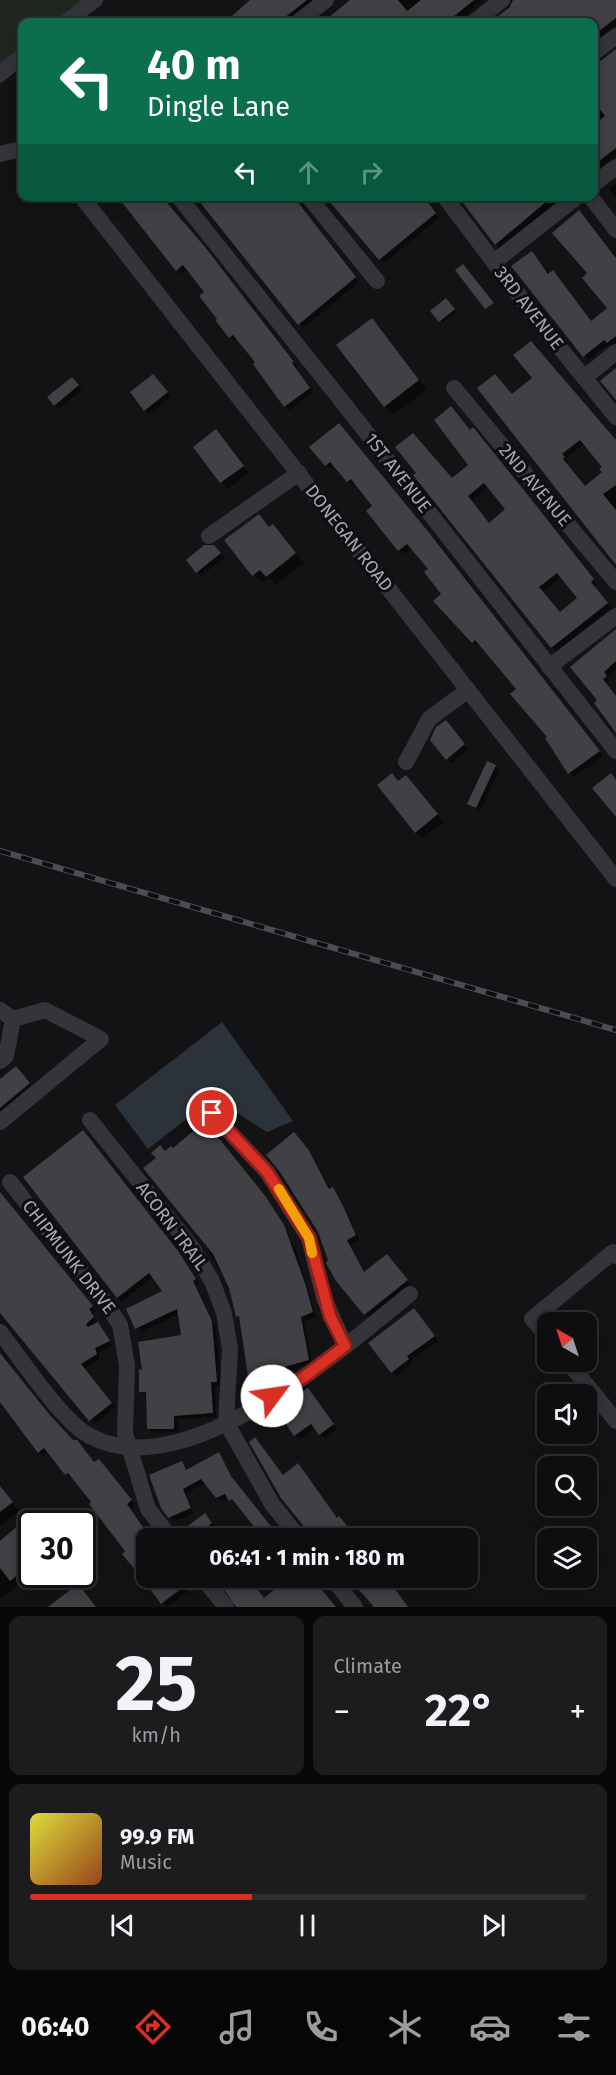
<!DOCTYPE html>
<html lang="en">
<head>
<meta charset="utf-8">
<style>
	:root { --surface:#0e0e10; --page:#1c1c1e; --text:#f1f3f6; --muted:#9b9c9f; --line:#2e2e30; --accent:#d93025 }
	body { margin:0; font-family:"Fira Sans",sans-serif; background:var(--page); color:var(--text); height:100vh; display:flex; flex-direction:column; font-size:22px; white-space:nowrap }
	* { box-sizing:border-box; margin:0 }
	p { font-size:20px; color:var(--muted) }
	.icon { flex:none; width:33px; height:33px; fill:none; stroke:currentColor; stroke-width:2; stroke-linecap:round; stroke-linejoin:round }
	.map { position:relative; height:1607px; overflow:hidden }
	.sheet { display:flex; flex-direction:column; gap:9px; padding:9px; background:#080809; flex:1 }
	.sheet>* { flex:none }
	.top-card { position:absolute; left:18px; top:18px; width:580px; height:183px; border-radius:12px; box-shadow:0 3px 15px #0003,0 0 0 2px var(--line); background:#0b6e4f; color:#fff; overflow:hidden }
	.needle { width:39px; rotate:321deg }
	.fabs { position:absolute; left:537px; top:1312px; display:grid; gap:12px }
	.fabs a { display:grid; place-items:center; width:60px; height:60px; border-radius:12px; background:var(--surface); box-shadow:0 3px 15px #0003,0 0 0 2px var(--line); font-size:30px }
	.speed { position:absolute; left:18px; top:1510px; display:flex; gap:12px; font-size:30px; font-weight:700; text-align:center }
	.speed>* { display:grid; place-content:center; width:78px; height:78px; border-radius:50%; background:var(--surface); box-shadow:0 3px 15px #0003,0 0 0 2px var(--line); line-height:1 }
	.speed .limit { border:3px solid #111; border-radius:9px; background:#fff; color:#111 }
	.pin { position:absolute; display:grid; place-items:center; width:51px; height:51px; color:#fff; margin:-26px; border:3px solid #fff; border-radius:50%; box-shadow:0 2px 6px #0007 }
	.me { position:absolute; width:66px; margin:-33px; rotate:59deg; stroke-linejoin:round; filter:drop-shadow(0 0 4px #0008) }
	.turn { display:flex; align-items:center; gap:21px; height:126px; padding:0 30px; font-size:27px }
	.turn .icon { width:78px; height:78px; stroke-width:2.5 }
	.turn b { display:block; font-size:42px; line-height:51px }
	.lanes { display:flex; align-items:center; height:57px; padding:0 30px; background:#0003; justify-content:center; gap:30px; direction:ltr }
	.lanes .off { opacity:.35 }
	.big { font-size:45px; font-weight:700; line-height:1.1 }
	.sheet .widget { flex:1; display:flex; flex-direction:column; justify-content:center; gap:9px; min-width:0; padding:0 21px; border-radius:12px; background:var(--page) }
	.sheet .dial { align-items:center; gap:0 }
	.dial b { font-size:78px; line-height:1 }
	.song { display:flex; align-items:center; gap:18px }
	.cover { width:72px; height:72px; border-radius:9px; background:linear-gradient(135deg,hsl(60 70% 55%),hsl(20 70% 35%)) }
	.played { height:6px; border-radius:3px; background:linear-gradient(90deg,var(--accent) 40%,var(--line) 40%) }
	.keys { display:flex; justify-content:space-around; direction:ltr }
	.heat { display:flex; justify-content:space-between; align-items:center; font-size:33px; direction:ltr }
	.sheet .tiles { flex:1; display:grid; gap:9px; grid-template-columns:1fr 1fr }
	.widget:last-child { grid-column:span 2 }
	.trip { position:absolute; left:136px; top:1528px; width:342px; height:60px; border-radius:12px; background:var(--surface); box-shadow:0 3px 15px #0003,0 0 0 2px var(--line); font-weight:700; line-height:60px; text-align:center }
	.dock { display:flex; height:96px; justify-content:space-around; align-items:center; background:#060606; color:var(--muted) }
	.dock .icon { width:42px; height:42px }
	.dock .on { color:var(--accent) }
	.dock b { font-size:27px; color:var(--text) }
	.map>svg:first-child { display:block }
	.green { fill:#202721 }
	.water { fill:#2c323a }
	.shadow { fill:#0007; fill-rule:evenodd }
	.building { fill:#404045; fill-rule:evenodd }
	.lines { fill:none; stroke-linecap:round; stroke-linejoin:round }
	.minor { stroke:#34353a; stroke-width:16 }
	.rail-casing { stroke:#4c4c53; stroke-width:6 }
	.rail { stroke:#0e0e10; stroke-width:4; stroke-dasharray:11; stroke-linecap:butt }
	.route-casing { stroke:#8d1f18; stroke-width:15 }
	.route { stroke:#d93025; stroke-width:10 }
	.slow { stroke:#f59e0b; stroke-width:10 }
	.labels { text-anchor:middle; stroke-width:6; stroke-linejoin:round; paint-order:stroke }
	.street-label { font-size:18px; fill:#a5a8b5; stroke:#0e0e10 }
</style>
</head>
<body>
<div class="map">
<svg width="616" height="1607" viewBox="0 0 616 1607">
	<rect width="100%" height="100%" fill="#131315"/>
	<path class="green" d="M0,0H105L77,22H22V66L0,84Z"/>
	<path class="water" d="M222,1022L293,1121L267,1132L213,1098L148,1149L115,1105Z"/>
	<g class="shadow">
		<path d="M253,0H318L290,22H225Z"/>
		<path d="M354,0H484L455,22H325Z"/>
		<path d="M517,0H616V25L594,42V22H493Z"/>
		<path d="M616,52V155L594,173V70Z"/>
		<path d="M616,183V198L609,189Z"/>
		<path d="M119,196L209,253L297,367L295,368L313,392L290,410L285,406L255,364L257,362L238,338L234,341L230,337L206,292L188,269L181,274L177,270Z"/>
		<path d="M199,196H292L359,282L303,328Z"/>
		<path d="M330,196H422L439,218L384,263Z"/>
		<path d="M458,196H565L500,248Z"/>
		<path d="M583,216L616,256V343L612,346L609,344L588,360L536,257L591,323L609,308L589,273Z"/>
		<path d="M446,300L456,312L442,323L432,311Z"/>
		<path d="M371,320L427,389L394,415L385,406Z"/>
		<path d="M157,380L171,397L149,414L145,410Z"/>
		<path d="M77,384L82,390L59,409L55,405Z"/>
		<path d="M513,396L616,441V563ZM584,444L604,468V472L585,487L566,464L568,462L565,459Z"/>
		<path d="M216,431L249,473L228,489L195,448Z"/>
		<path d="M470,431L527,495L597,584L594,587L611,608L556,652L415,475L452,479L470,465ZM488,487L507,509L489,524L471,501ZM562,576L580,599L560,614L542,592Z"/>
		<path d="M312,448L430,535L603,756L574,777L570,773L519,689L480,644L477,646L435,601L443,594L430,570L412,548L404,554L400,550L368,511L374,507L355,483L352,485L335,465L330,469Z"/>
		<path d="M259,516L270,528L273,526L282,535L304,563L276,585L269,578L262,583L254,574Z"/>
		<path d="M218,551L224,558L201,576L197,572Z"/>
		<path d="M616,630V669L607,677L610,681L606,683L616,697V730L599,701L572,667Z"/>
		<path d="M450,726L468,749L451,763L447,759Z"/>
		<path d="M495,766L499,770L480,811L469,804Z"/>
		<path d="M399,782L412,783L443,822L423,838L416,832Z"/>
		<path d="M24,1077L38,1093L0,1124V1081Z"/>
		<path d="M209,1127L270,1203L297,1252L316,1317L304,1321L312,1364L280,1373L282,1383L255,1386L251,1382L241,1320L237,1316L230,1287L196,1230L165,1152Z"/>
		<path d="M87,1137L160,1228L199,1283L196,1286L216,1327L221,1386H215L216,1417L178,1419V1432L153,1433L148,1428V1396L140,1392L144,1371L182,1336L179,1314L141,1332L128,1309L164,1292L153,1276L122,1302L25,1177Z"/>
		<path d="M298,1139L347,1212L359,1240L350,1245L365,1273L391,1260L411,1285L370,1318L330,1260Z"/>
		<path d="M0,1204H9L96,1311L92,1314L96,1323L113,1346L98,1353L100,1359L84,1369L115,1407L94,1424L0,1312Z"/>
		<path d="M418,1314L438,1341L410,1361L412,1364L396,1376L392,1372Z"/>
		<path d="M0,1354L53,1421L94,1464L103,1465L135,1505L130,1509L152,1539H147V1578H180L189,1590L167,1607L124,1554L127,1552L72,1476L70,1478L66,1474L48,1451L43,1456L39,1452L0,1399Z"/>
		<path d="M312,1394L337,1429L324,1438L315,1428L299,1439L295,1435Z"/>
		<path d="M219,1454L235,1482L279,1539H256L262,1534L230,1497L221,1501L206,1483L186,1493L194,1513L174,1521L170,1517L182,1462L188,1471Z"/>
		<path d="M298,1465L337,1519L343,1522L356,1538L314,1539L282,1497L283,1476Z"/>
		<path d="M0,1487L19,1511L0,1526Z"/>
		<path d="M209,1519L215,1528L212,1530L214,1533L207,1539H184Z"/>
		<path d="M32,1529V1575H34L0,1598V1543Z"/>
		<path d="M346,1578H384L408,1607H376L357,1585L355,1587Z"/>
	</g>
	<g class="building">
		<path d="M250,0H307L279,22H225Z"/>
		<path d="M350,0H398L407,11L421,0H474L447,22H323Z"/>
		<path d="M513,0H616V18L594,35V22H490L509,8Z"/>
		<path d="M616,49V148L594,165V125L605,116L594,102V66Z"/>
		<path d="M117,196H161L205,247L294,362L292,363L310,388L284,407L253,364L255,362L233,335L229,338L215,320L217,319L199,296L204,292L183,265L176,271Z"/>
		<path d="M195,196H234L238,202L246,196H293L356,277L298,325Z"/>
		<path d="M335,196H423L436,213L379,260L329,201Z"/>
		<path d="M458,196H553L495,245Z"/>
		<path d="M579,210L616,258V336L607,343L604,340L583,357L511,266L532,251L548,274L553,270L591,321L607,308L582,278L587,273L552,233Z"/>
		<path d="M463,264L494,303L485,309L455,270Z"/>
		<path d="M446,298L455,309L439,322L430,311Z"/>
		<path d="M372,318L419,380L384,407L336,345Z"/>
		<path d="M531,341L616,440V485L603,494L616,510V565L477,388L495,374L512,394L532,378L513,355ZM580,440L602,467L599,469L602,472L585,486L563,459L565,457L562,454Z"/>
		<path d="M616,368V400L600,381Z"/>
		<path d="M153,374L168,392L144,411L130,392Z"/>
		<path d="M72,377L79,385L54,406L47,397Z"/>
		<path d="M451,406L470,430L473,427L523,489L594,579L591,582L608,603L551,648L413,475L416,473L395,447L413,433L452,478L468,465L434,420ZM484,483L505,509L489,523L468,496ZM557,573L577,598L560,612L539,587Z"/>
		<path d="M339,423L426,529L600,751L568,774L545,738L547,737L510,694L516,689L475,640L472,643L433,601L441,594L424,572L428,569L407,544L398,551L366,511L372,506L351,479L347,482L330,462L325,466L309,447Z"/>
		<path d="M216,429L244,466L220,483L193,447Z"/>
		<path d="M259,514L269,527L273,524L296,553L266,577L260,570L252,576L224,540Z"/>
		<path d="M204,545H214L221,553L196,573L186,560Z"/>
		<path d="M616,629V661L604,672L607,676L603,679L616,696V733L594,703L597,700L570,667Z"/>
		<path d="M446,720L465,744L446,760L430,740L436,727Z"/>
		<path d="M487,761L496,765L476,808L467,804Z"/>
		<path d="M392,773L398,781L406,775L438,814L415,833L377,785Z"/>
		<path d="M611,773L616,780V817L592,788Z"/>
		<path d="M16,1066L30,1083L0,1108V1079Z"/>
		<path d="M205,1121L266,1197L284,1225L305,1283L313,1312L301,1317L309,1360L277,1369L278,1379L249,1383L239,1316L236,1317L229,1288L213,1254L143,1168L156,1158L151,1153L160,1145L165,1151L171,1146L173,1148Z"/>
		<path d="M83,1130L178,1251L196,1279L193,1281L212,1321L217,1382H211L213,1413L174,1416V1429H147L146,1392H139V1369L142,1370L138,1342L181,1335L177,1309L135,1329L126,1309L162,1291L149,1273L117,1298L23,1177Z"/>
		<path d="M294,1132L308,1149L329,1189L333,1187L343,1206L356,1235L347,1240L364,1272L387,1254L408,1280L364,1315L336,1281L326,1263L328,1260L318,1232L280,1172L266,1155Z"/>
		<path d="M0,1192L93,1306L89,1309L94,1317L86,1324L88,1327L98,1322L110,1341L95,1348L97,1354L81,1364L112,1403L89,1421L0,1313Z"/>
		<path d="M414,1308L435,1336L407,1356L409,1359L391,1373L368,1343Z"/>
		<path d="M0,1353L49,1414L73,1440H77L94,1462L99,1459L132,1500L127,1504L147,1533V1562L136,1571L122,1554L125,1551L89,1504L91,1502L68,1473L65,1475L44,1448L38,1453L0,1402Z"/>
		<path d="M308,1388L334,1424L319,1435L311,1424L294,1436L276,1409Z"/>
		<path d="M255,1437L283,1475L298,1463L337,1518L339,1516L353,1533L345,1539H314L281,1498L249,1442Z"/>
		<path d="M219,1452L231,1476L281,1539H264L232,1499L229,1501L225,1494L216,1498L201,1479L183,1489L191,1508L168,1518L161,1508L149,1475L182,1461L186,1470Z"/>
		<path d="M0,1486L13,1502L0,1512Z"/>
		<path d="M205,1513L212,1523L209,1525L211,1529L197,1539H182L180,1532Z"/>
		<path d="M20,1524L26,1532L32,1527V1563L10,1581L0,1568V1541Z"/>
		<path d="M142,1578H181L186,1585L161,1604Z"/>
		<path d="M216,1578H249L264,1598L280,1585L274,1578H312L336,1607H236Z"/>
		<path d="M349,1578H387L408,1607H374Z"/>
		<path d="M78,1584L96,1607H48Z"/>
	</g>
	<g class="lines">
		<g class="minor">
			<path d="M66,22L95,0"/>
			<path d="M298,22L326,0"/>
			<path d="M474,22L502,0"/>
			<path d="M594,53L616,36"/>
			<path d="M0,74L22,56"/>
			<path d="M0,154L22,149"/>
			<path d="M594,184L616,167"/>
			<path d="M81,196L616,879"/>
			<path d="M178,196L337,395L616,751"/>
			<path d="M308,196L377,281"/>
			<path d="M444,196L539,322L616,417"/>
			<path d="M590,196L616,230"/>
			<path d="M494,262L578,196"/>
			<path d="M584,378L616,352"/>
			<path d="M454,388L616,582"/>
			<path d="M209,536L299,473"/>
			<path d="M549,667L616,616"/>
			<path d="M406,762L429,719L468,690"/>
			<path d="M0,1010L13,1019L45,1010L101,1039L0,1122"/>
			<path d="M0,1061L6,1056L13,1019"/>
			<path d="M212,1113L267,1172L309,1238L324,1298L345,1346"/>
			<path d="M90,1120L193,1249L212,1281L224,1313L230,1349L226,1422L272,1504L300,1539"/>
			<path d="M10,1182L105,1302L120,1325L127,1365L125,1433L148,1509L172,1539"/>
			<path d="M0,1332C21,1359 59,1416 85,1433C180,1493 339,1351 410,1294"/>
			<path d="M548,1337L532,1319L613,1252L616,1256"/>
			<path d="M568,1362L616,1421"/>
			<path d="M203,1578L226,1607"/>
			<path d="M332,1578L355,1607"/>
		</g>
		<defs>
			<path id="rail" d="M0,851L616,1030"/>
		</defs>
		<use href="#rail" class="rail-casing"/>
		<use href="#rail" class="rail"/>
	</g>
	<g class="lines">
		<defs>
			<path id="route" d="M212,1113L267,1172L309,1238L330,1316L345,1346L304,1377L272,1396"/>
		</defs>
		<use href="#route" class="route-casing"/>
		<use href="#route" class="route"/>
		<path class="slow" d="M279,1189L309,1238L312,1253"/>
	</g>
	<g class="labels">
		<g class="street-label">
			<text transform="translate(529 308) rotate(52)" y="6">3RD AVENUE</text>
			<text transform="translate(398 473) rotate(52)" y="6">1ST AVENUE</text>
			<text transform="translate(535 485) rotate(50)" y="6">2ND AVENUE</text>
			<text transform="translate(349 538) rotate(52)" y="6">DONEGAN ROAD</text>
			<text transform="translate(172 1226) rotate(53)" y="6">ACORN TRAIL</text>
			<text transform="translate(69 1257) rotate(52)" y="6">CHIPMUNK DRIVE</text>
		</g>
	</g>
</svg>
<div class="fabs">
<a><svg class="needle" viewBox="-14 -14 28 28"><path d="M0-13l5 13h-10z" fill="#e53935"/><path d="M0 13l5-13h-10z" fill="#9b9c9f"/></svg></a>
<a><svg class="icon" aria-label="sound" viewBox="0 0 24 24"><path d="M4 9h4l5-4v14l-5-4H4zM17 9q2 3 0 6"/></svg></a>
<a><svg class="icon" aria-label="search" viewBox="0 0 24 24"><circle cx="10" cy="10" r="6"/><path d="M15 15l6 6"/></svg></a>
<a><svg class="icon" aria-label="layers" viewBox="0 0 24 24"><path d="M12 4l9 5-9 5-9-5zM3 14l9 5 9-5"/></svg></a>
</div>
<div class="speed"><div class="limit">30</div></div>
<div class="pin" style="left:212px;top:1113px;background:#d93025"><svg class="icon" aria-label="arrive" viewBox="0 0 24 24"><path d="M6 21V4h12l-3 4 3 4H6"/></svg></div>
<svg class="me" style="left:272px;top:1396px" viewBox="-20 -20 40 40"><circle r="19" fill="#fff"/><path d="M0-13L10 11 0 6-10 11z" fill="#d93025"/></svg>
<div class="trip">06:41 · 1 min · 180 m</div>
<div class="top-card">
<div class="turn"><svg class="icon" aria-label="left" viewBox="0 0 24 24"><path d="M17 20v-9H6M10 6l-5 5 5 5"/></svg><div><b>40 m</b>Dingle Lane</div></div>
<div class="lanes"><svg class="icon" aria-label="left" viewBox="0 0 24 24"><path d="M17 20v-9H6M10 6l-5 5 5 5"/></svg><svg class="icon off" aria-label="ahead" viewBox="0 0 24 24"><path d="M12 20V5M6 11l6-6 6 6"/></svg><svg class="icon off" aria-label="right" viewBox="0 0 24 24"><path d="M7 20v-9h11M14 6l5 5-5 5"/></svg></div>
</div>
</div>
<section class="sheet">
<div class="tiles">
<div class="widget dial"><b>25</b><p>km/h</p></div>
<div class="widget"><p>Climate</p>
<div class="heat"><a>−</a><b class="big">22°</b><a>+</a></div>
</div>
<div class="widget">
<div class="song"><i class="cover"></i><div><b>99.9 FM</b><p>Music</p></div></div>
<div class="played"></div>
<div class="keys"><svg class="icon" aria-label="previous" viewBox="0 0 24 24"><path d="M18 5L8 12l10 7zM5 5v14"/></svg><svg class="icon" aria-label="pause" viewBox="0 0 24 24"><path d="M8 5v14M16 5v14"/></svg><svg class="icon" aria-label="next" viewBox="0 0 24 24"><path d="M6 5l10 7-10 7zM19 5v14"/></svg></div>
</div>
</div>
</section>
<nav class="dock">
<b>06:40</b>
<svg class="icon on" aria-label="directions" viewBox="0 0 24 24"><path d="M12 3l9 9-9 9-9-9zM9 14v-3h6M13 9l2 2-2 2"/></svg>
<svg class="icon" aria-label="music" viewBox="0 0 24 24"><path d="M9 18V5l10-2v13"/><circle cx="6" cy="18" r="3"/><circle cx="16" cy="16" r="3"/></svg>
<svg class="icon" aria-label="phone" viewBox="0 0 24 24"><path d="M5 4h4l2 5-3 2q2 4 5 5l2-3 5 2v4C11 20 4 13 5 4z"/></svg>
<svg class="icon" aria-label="climate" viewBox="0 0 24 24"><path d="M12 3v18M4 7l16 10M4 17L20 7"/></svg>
<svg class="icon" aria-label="car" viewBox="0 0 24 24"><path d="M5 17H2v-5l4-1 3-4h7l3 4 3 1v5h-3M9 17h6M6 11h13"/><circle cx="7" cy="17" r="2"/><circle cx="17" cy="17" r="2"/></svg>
<svg class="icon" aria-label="filters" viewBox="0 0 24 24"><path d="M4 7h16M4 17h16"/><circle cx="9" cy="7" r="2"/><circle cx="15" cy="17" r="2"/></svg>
</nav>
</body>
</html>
